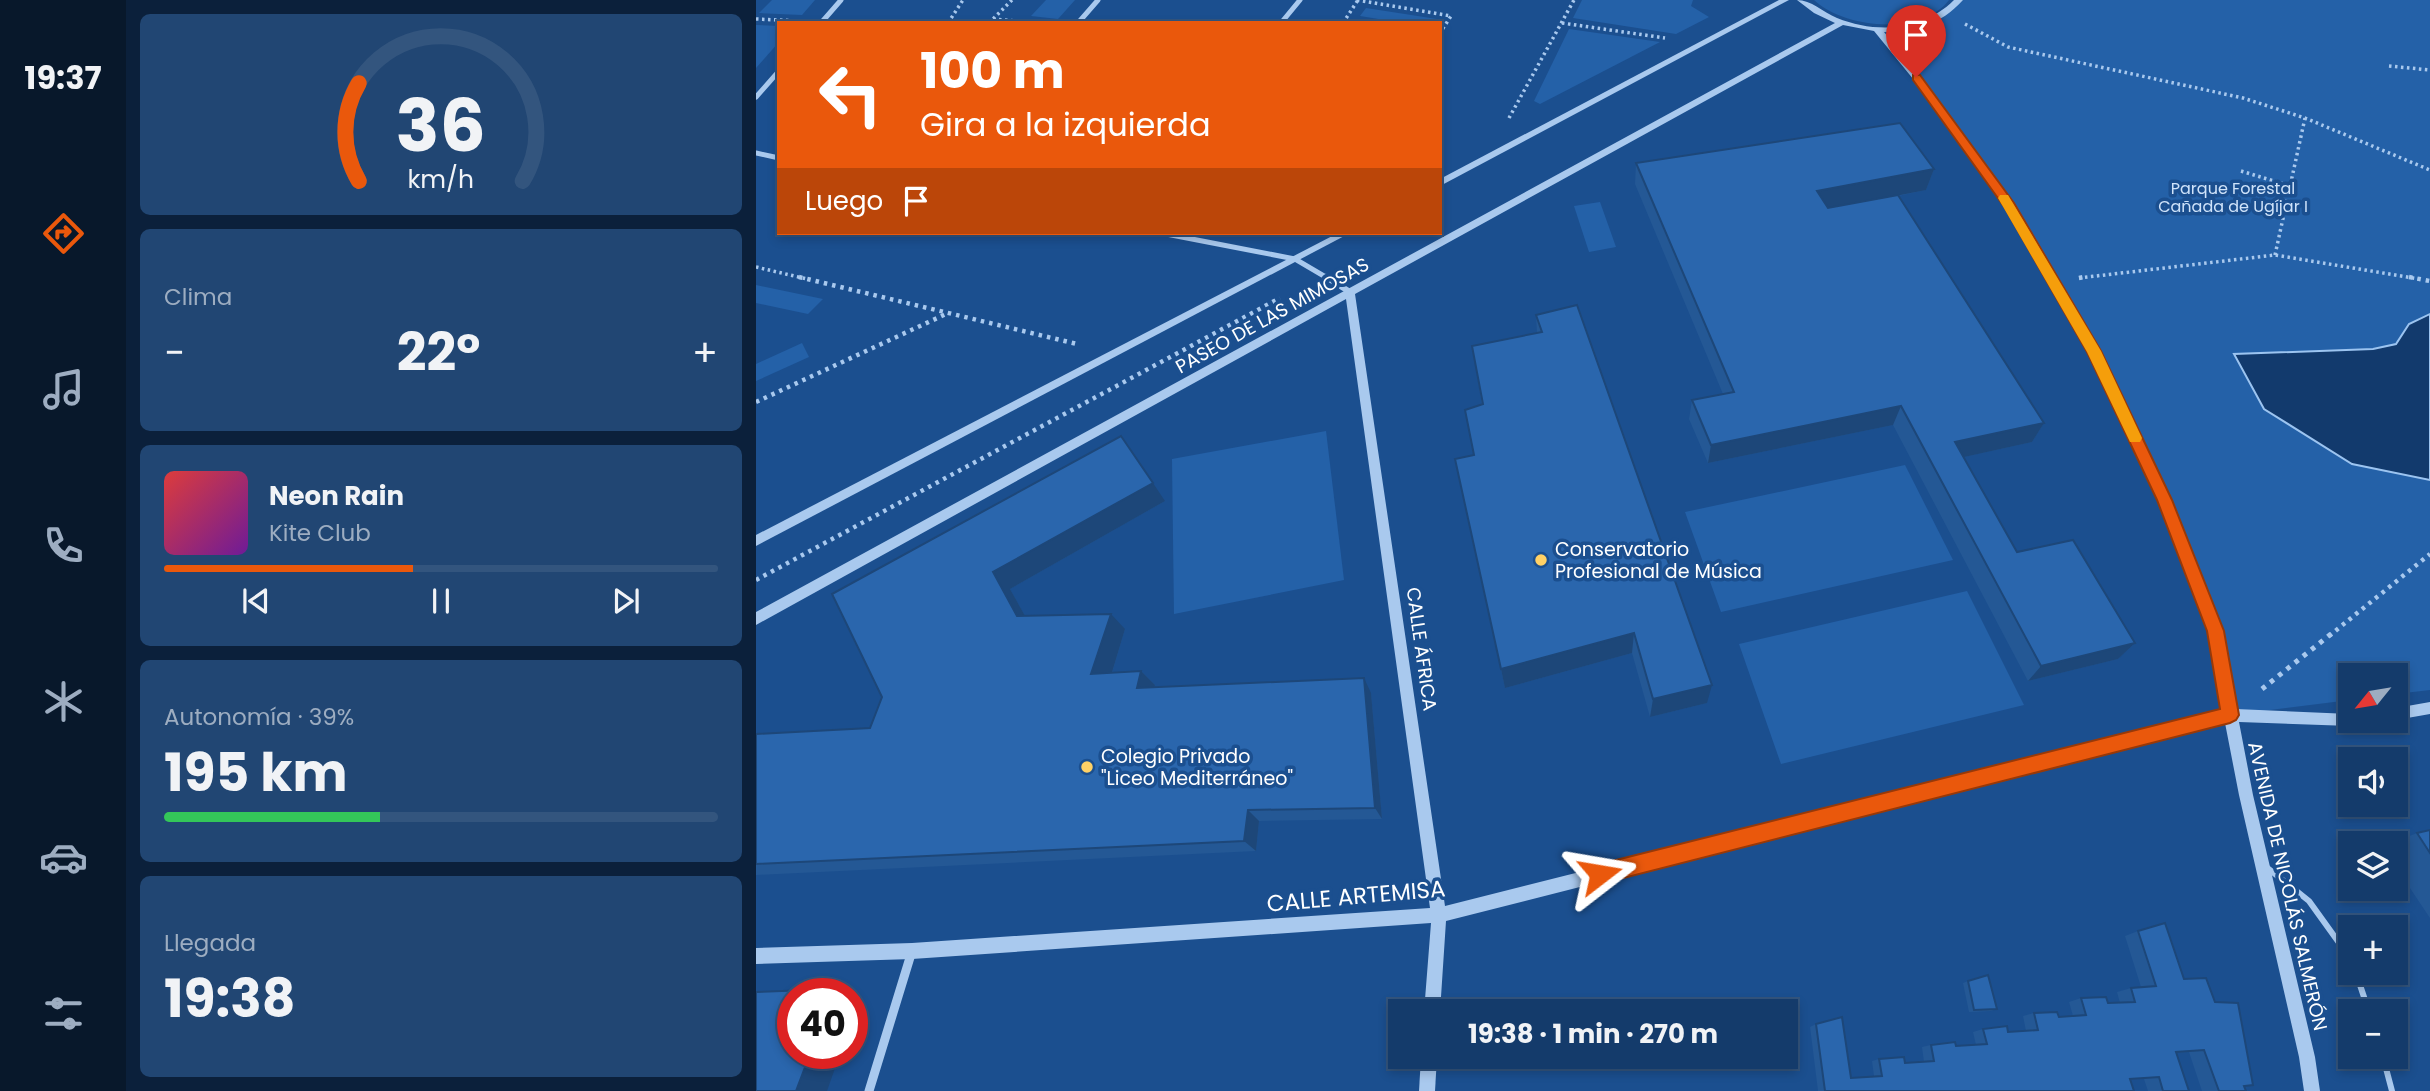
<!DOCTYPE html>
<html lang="es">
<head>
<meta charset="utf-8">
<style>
	:root { --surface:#143b6b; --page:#214673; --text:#f1f3f6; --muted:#9dadc1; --line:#33557e; --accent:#ea580c }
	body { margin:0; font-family:Poppins,sans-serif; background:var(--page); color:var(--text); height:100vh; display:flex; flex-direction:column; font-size:26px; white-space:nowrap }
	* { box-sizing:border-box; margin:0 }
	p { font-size:23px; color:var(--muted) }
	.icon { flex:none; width:38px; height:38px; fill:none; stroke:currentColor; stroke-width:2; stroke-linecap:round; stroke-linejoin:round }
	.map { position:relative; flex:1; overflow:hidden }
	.drawer { display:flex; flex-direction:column; gap:14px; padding:14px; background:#0b203b; width:630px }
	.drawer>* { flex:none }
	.banner { position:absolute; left:21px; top:21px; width:665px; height:214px; border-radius:0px; box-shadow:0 4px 10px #0003,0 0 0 2px var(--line); background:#ea580c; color:#fff; overflow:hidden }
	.needle { width:46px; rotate:240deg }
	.controls { position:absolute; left:1582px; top:663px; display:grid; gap:14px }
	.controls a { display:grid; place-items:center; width:70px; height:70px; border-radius:0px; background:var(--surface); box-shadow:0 4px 10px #0003,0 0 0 2px var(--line); font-size:35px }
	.speed { position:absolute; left:21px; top:978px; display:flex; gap:14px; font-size:35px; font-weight:700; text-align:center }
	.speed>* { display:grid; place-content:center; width:91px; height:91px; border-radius:50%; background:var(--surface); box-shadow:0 4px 10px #0003,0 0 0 2px var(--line); line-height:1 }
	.speed .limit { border:10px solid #d22; background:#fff; color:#111 }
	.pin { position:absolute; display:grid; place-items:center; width:60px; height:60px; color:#fff; margin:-72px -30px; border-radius:50% 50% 50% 0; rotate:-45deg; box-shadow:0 0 7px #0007 }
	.pin .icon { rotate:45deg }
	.me { position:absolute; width:77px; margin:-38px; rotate:76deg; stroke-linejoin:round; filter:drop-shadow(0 0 5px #0008) }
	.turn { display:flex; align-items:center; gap:24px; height:147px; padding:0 28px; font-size:32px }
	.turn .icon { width:91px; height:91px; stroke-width:2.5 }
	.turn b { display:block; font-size:49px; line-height:60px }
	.then { display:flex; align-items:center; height:66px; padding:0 28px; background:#0003; gap:14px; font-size:26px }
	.big { font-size:52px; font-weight:700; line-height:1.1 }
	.drawer .card { flex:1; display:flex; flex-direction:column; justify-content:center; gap:10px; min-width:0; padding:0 24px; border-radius:10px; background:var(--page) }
	.drawer .dial { align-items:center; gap:0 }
	.dial svg { height:182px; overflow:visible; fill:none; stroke:var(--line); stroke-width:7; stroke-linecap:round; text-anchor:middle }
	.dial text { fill:var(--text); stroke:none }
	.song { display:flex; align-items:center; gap:21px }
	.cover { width:84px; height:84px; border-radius:10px; background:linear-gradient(135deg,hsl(0 70% 55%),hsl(280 70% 35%)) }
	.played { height:7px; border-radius:4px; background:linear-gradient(90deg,var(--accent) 45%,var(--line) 45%) }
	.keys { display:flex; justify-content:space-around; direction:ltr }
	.heat { display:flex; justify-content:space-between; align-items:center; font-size:38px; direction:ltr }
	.charge { height:10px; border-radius:5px; background:linear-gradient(90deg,#34c759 39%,var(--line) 0) }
	.trip { position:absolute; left:632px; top:999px; width:410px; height:70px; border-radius:0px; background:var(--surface); box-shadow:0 4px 10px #0003,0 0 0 2px var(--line); font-weight:700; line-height:70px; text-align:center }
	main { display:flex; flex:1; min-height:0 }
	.tabs { display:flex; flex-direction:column; width:126px; justify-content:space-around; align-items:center; background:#08182b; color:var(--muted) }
	.tabs .icon { width:49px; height:49px }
	.tabs .active { color:var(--accent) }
	.tabs b { font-size:32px; color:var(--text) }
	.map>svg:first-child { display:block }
	.green { fill:#2461a8 }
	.water { fill:#123a6d; stroke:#9cc4f0; stroke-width:2 }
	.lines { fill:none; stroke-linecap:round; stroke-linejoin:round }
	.path-far2 { stroke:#a9c9ee; stroke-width:3.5; stroke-dasharray:2.5 3.5; stroke-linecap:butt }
	.path-far1 { stroke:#a9c9ee; stroke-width:4.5; stroke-dasharray:3.5 5; stroke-linecap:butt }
	.path { stroke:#a9c9ee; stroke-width:5; stroke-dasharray:4.5 6; stroke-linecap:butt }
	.service { stroke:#a9c9ee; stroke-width:6 }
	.minor-far2 { stroke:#a9c9ee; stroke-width:5 }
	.minor-far1 { stroke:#a9c9ee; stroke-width:6 }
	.minor { stroke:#a9c9ee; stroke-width:9 }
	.tertiary { fill:#a9c9ee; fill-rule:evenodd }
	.wall { fill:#245895 }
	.shaded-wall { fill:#1d4779 }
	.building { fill:#2a66ad; stroke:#1d4779; stroke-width:2 }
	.route { fill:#ea580c; stroke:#983908; stroke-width:2 }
	.slow { fill:#f59e0b }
	.poi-dot { fill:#ffd166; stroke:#1b4f8f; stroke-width:2.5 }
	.labels { text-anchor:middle; stroke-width:7; stroke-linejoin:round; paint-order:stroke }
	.far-park-label { font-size:16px; fill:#cfe3fa; stroke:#1b4f8f }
	.street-label { font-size:19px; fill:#fff; stroke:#1b4f8f }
	.poi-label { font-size:19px; fill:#fff; stroke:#1b4f8f; text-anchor:start }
	.near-street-label { font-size:23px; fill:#fff; stroke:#1b4f8f }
</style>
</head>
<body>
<main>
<nav class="tabs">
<b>19:37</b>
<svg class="icon active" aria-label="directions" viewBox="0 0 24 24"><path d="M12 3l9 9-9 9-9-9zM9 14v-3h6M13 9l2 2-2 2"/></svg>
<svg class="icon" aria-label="music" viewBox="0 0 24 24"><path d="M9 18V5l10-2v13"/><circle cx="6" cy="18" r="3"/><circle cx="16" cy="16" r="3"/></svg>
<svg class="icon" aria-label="phone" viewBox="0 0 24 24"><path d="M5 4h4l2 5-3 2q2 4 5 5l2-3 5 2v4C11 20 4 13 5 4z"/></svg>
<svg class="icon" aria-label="climate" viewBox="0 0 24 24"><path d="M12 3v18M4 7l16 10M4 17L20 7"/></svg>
<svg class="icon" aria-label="car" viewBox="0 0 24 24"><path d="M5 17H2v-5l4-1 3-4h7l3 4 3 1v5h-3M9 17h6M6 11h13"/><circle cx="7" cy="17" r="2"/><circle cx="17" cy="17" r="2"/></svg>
<svg class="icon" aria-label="filters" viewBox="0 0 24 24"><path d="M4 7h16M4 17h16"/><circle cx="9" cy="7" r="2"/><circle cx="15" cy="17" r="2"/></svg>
</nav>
<section class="drawer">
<div class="card dial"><svg viewBox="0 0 100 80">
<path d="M14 69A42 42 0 1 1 86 69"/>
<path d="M14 69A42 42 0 0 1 14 26" stroke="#ea580c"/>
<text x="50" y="56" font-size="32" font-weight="700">36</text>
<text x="50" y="72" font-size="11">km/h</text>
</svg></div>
<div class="card"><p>Clima</p>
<div class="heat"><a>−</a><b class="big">22°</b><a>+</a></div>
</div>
<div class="card">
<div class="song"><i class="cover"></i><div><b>Neon Rain</b><p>Kite Club</p></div></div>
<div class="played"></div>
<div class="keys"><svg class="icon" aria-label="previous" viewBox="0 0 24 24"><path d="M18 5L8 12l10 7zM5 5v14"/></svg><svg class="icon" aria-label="pause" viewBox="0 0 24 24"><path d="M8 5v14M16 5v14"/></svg><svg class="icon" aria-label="next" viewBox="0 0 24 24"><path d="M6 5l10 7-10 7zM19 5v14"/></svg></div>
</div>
<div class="card"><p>Autonomía · 39%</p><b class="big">195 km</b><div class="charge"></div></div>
<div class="card"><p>Llegada</p><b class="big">19:38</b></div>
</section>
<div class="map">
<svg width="1674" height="1091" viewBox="0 0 1674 1091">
	<rect width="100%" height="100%" fill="#1b4f8f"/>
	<g class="green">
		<path d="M16,0H59L46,15L3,13Z"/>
		<path d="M290,0H319L302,19L275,16Z"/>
		<path d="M826,0H937L935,6L953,17L920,34L817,18Z"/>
		<path d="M1058,0H1193C1166,36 1089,29 1058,0Z"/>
		<path d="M1203,0H1674V690L1640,694V676H1594V700L1474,715L1459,631L1409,500L1338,351L1254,206L1120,28L1160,26Z"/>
		<path d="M610,8L681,19L679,23H647L604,16Z"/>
		<path d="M0,25L23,26V42L0,68Z"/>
		<path d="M813,29L904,42L784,104L778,101Z"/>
		<path d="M844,202L860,247L833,252L818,206Z"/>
		<path d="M0,285L67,299L52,314L0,303Z"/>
		<path d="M46,343L53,357L0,381V364Z"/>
		<path d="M570,431L588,580L418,614L416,459Z"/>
		<path d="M1149,465L1197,560L965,612L929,512Z"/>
		<path d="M1211,591L1268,705L1025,764L983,644Z"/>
	</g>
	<path class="water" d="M1674,314V480L1596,464L1508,409L1478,354L1617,349L1640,344L1653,324Z"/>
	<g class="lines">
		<g class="path-far2">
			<path d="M601,0L695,16L684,33"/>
			<path d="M0,19L44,21"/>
			<path d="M237,19L287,23"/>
			<path d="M192,23L207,0"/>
			<path d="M233,23L256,0"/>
			<path d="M587,23L602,0"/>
			<path d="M806,23L909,38"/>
			<path d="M1209,24L1252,47L1487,98L1549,118L1674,170"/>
			<path d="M1633,66L1674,70"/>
			<path d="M753,118L818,0"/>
			<path d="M1485,171L1534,186"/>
			<path d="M1519,255L1549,118"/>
			<path d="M0,267L51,279"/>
			<path d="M1323,278L1519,255L1663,279"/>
		</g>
		<g class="path-far1">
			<path d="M43,277L321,344"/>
			<path d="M1653,277L1674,281"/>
			<path d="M1323,278L1328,277"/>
			<path d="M0,402L190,314"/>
			<path d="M0,580L524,298"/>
			<path d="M1573,636L1674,554"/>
		</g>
		<path class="path" d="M1506,689L1575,634"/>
		<g class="service">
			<path d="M1509,866L1553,901L1594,958"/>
			<path d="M1600,973L1613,1012"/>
			<path d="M1627,1057L1636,1091"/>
		</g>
		<g class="minor-far2">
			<path d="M65,23L85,0"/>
			<path d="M322,23L342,0"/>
			<path d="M525,23L544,0"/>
			<path d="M0,97L23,71"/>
			<path d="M0,153L23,158"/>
			<path d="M405,233L539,259L573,279"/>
		</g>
		<path class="minor-far1" d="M570,277L594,292"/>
		<path class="minor" d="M113,1091L156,951"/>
		<g class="tertiary">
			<path d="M1023,0H1033L684,186V179Z"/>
			<path d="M1041,0C1055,0 1067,12 1081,18C1121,34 1167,31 1198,0H1207C1184,25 1161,31 1128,32L1177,92L1257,204L1343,351L1415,500L1465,631L1480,709L1594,714V721H1600L1599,725L1594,726L1483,722L1497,795L1559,1057L1564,1091H1548L1543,1057L1483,795L1469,723L690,921L684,1012H668L675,923L156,959L0,964V948L156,943L674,908L590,299L0,625V612L1079,23L1058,13ZM1087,25L1118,31L1171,96L1250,207L1333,351L1403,500L1453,631L1467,710L689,906L599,294Z"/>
			<path d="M582,233H594L0,546V535Z"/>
			<path d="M1674,702V714L1640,720V708Z"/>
			<path d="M665,1057H681L679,1091H663Z"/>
		</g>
	</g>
	<g class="wall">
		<path d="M880,163L1178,169L1170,190L1142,196L1288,423L1276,442L1208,457L1261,552L1379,643L1362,659L1272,681L1137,425L952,463L933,419L936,400L967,394L879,184Z"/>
		<path d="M780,315L951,703L894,717L876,653L749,688L704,483L717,455L726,405L716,346L781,333Z"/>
		<path d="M409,501L254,589L269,616L369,629L356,673L385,671L399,685V687L615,693L626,819L503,821L500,851L0,875V734L114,728L126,697L76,594Z"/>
		<path d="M1674,830V918L1640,867V844H1634L1661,833Z"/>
		<path d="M1382,931L1428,979L1490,1091H1446L1433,1052L1421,1053L1433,1091H1392L1388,1079L1374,1080L1378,1091H1062L1054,1027L1060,1024L1095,1078L1118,1076L1116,1061L1123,1059L1149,1063L1168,1062L1166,1047L1175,1045L1200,1046L1220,1045L1217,1032L1227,1029L1252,1032L1270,1031L1267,1016L1278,1013L1303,1017L1317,1016L1313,1002L1325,998L1352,1003H1364L1361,992L1375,988L1385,987L1369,936Z"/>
		<path d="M1212,981L1241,1009L1235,1011L1213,1012L1207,983Z"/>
	</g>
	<g class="shaded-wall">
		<path d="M1178,169L1170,190L1057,212L1061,191Z"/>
		<path d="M1145,406L1137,425L952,463L955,445Z"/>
		<path d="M1288,423L1276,442L1190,461L1199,442Z"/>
		<path d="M397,483L409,501L254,589L278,632L261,616L237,572Z"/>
		<path d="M355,614L369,629L351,689L335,674Z"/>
		<path d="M878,633L876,653L749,688L745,669Z"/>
		<path d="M1379,643L1362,659L1272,681L1285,666Z"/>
		<path d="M385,671L399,685L395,702L381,688Z"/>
		<path d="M608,678L615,693L626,819L619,808Z"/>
		<path d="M956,685L951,703L894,717L897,699Z"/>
		<path d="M492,810L503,821L500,851L488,841Z"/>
		<path d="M53,990L74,994H55Z"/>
		<path d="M54,1054H84L71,1091H40Z"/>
	</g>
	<g class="building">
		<path d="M1144,123L1178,169L1061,191L1072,208L1142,195L1288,423L1199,442L1261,552L1317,540L1379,643L1285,666L1145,406L955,445L936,400L978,392L880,163Z"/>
		<path d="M821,305L956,685L897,699L878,633L745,669L699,459L718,455L709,410L727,404L716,346L786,332L780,315Z"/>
		<path d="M365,436L397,483L237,572L261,616L355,614L335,674L385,671L381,688L608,678L619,808L492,810L488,841L0,864V734L114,728L126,697L76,594Z"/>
		<path d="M1674,830V853L1661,833Z"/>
		<path d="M1409,923L1428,979L1450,978L1459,1002L1482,1003L1497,1085L1488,1086L1490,1091H1463L1448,1050L1420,1052L1433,1091H1407L1403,1077L1374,1079L1378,1091H1069L1060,1024L1086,1017L1095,1078L1126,1076L1123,1059L1148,1057L1149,1063L1178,1061L1175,1045L1199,1042L1200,1046L1231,1044L1227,1029L1251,1026L1252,1032L1282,1030L1278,1013L1301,1012L1303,1017L1330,1015L1325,998L1350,997L1352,1003L1379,1002L1375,988L1400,986L1382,931Z"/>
		<path d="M1232,975L1241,1009L1218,1010L1212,981Z"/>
		<path d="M53,990L55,994H37V1054H54L40,1091H0V992Z"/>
	</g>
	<path class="route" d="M1157,75H1164L1258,203L1345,351L1416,500L1468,631L1483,715L1480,720L1474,723L844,884L837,881L834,874L837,867L844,864L1464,709L1451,631L1401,500L1331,352L1249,208L1157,80Z"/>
	<path class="slow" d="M1244,195H1252L1345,351L1386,438L1384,442H1374L1331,352L1242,198Z"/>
	<g class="poi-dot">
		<circle cx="785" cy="560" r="7"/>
		<circle cx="331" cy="767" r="7"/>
	</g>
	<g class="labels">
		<g class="far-park-label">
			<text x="1477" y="194">Parque Forestal<tspan x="1477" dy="18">Cañada de Ugíjar I</tspan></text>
		</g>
		<g class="street-label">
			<text transform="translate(516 315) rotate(-29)" y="7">PASEO DE LAS MIMOSAS</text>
			<text transform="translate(666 649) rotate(82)" y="7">CALLE ÁFRICA</text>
			<text transform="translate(1532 886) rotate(77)" y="7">AVENIDA DE NICOLÁS SALMERÓN</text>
		</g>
		<g class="poi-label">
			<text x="799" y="556">Conservatorio<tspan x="799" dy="22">Profesional de Música</tspan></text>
			<text x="345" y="763">Colegio Privado<tspan x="345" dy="22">"Liceo Mediterráneo"</tspan></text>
		</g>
		<g class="near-street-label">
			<text transform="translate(600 896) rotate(-5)" y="8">CALLE ARTEMISA</text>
		</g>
	</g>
</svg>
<div class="controls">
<a><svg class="needle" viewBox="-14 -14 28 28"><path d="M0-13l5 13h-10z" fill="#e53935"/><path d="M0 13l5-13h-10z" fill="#9dadc1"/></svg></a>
<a><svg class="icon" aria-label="sound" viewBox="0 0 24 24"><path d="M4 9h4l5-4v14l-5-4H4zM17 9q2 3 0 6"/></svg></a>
<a><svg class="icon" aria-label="layers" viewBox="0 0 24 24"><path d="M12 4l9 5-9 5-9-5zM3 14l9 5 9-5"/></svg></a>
<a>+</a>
<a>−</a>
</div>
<div class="speed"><div class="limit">40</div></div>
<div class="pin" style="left:1160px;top:77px;background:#d93025"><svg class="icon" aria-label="arrive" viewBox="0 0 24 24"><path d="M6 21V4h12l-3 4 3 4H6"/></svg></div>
<svg class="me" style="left:844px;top:874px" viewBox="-20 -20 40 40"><path d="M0-17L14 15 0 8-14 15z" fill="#ea580c" stroke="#fff" stroke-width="4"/></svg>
<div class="trip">19:38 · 1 min · 270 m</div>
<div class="banner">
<div class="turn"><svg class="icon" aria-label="left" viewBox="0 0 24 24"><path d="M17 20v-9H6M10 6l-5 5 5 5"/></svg><div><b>100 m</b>Gira a la izquierda</div></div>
<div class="then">Luego<svg class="icon" aria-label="arrive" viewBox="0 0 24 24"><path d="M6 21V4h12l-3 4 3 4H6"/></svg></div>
</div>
</div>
</main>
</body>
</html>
